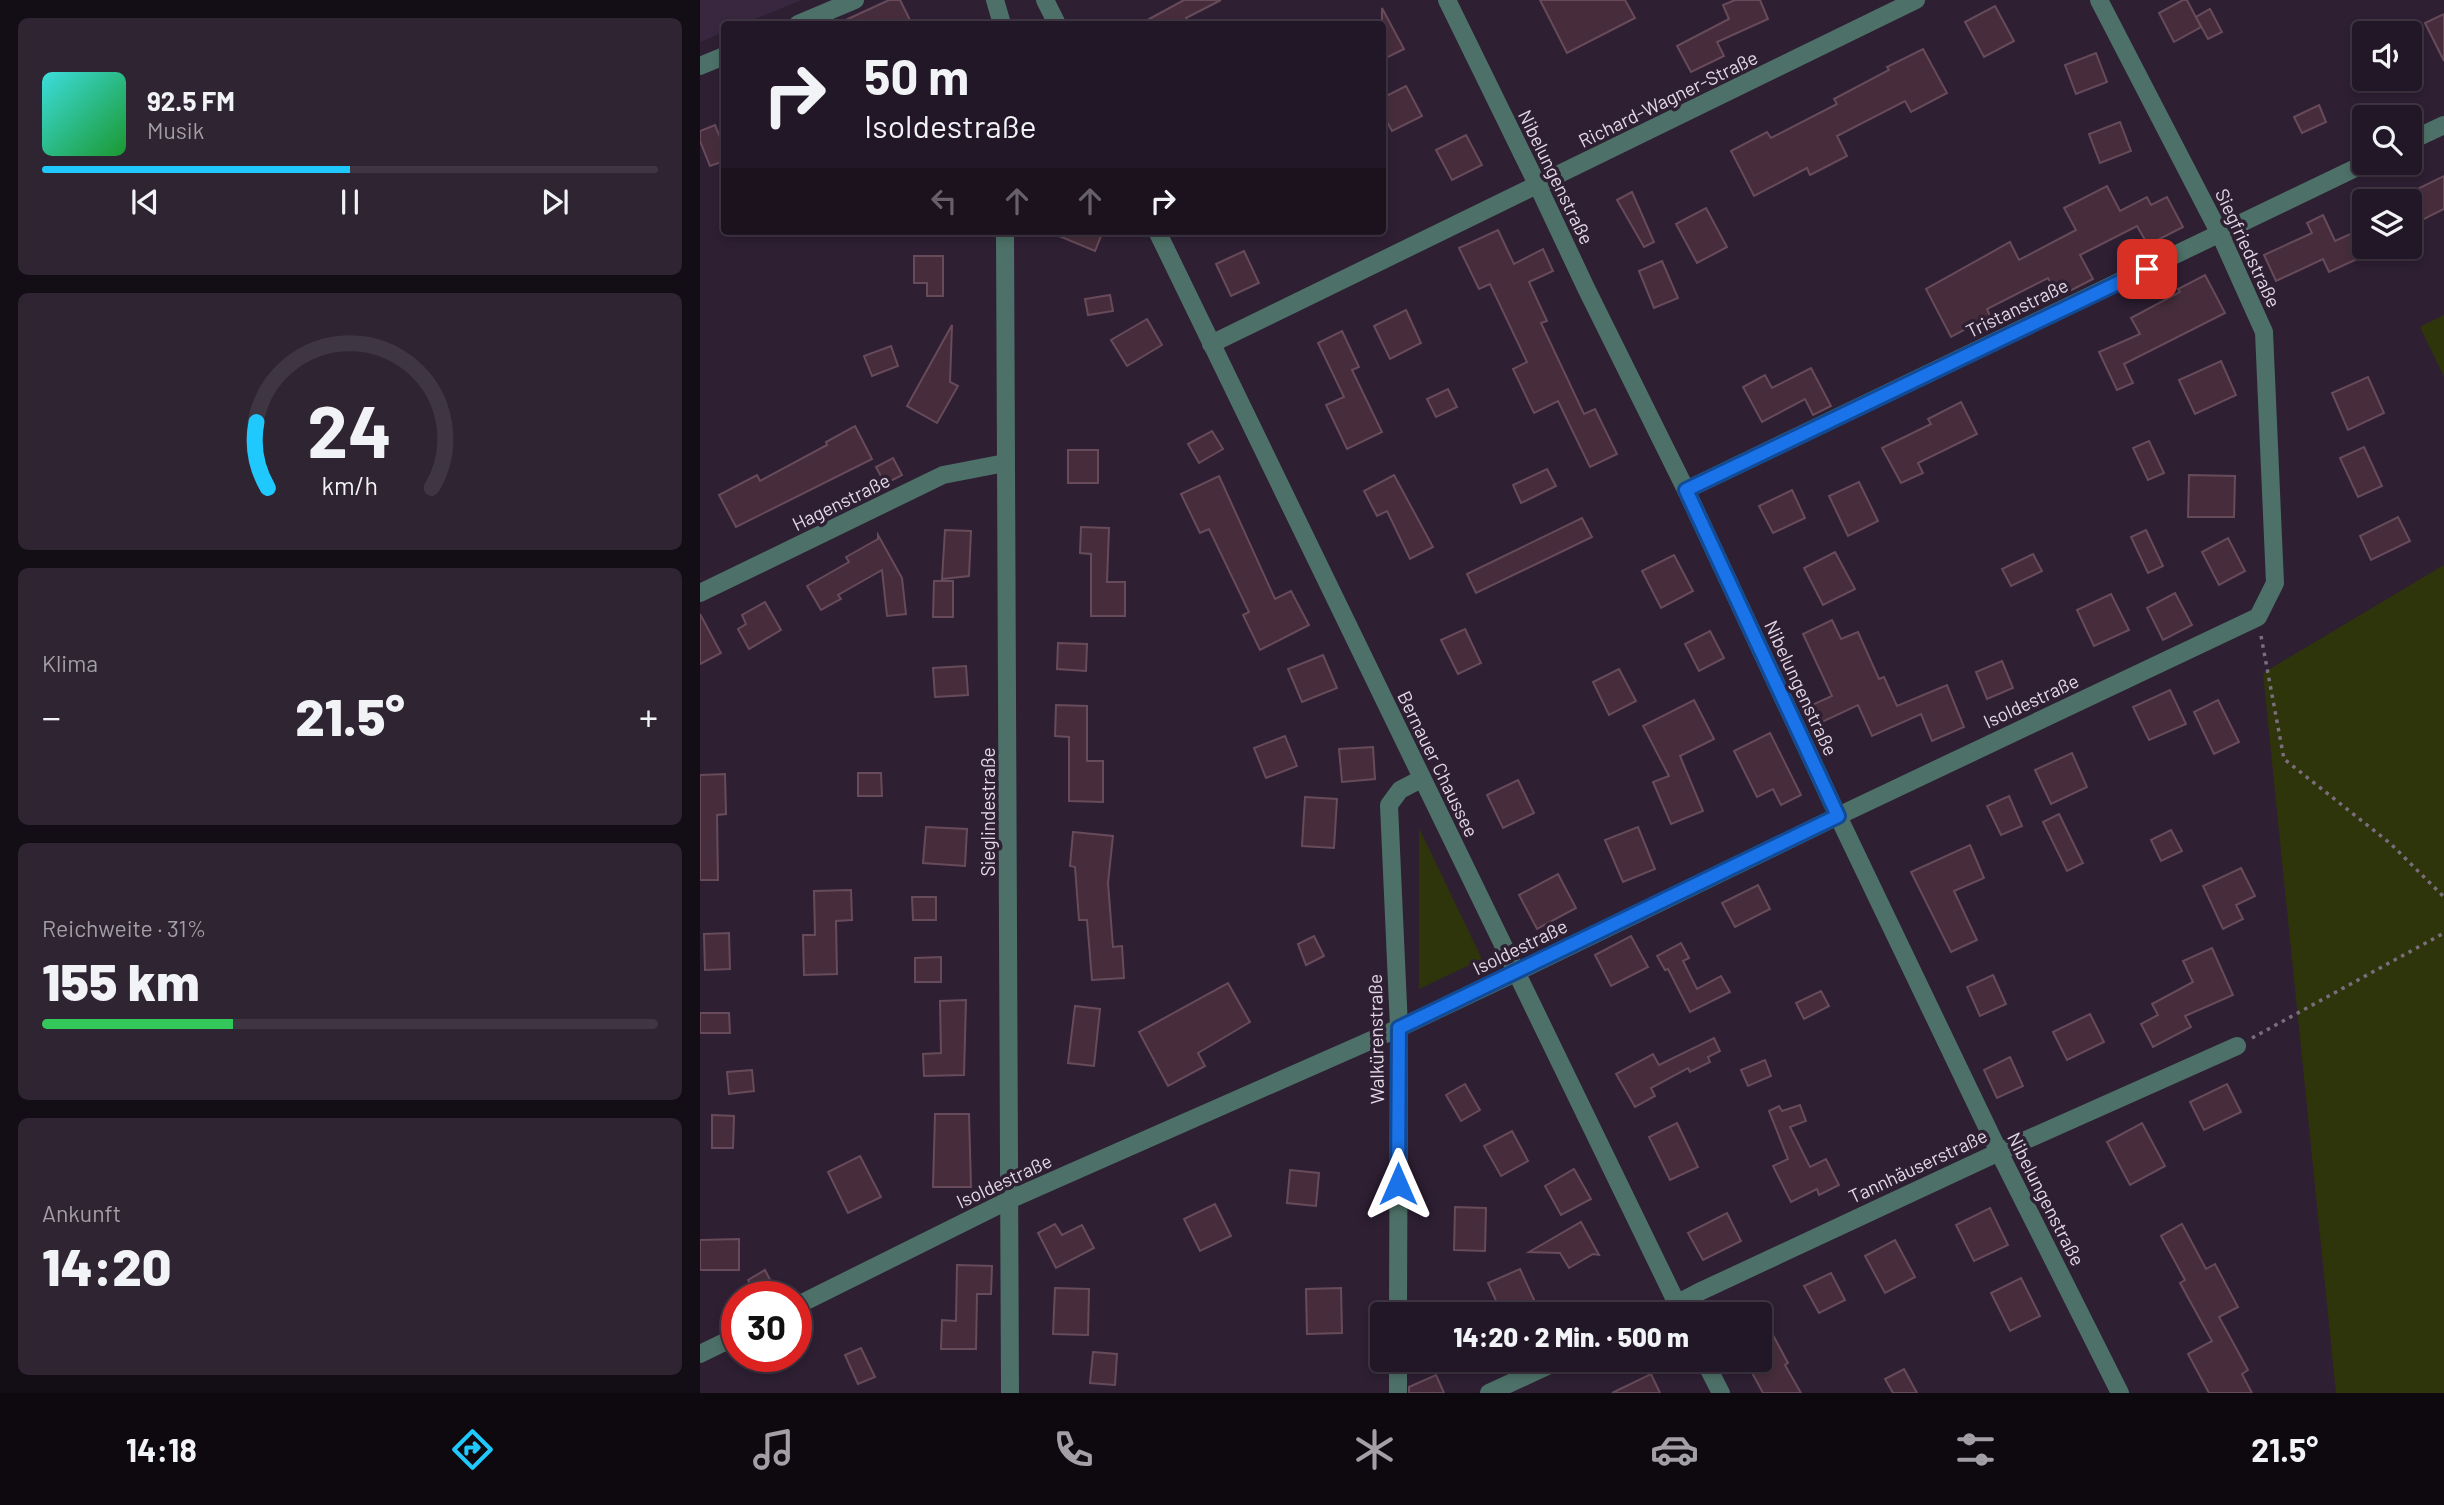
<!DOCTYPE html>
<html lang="de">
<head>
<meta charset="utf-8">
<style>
	:root { --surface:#221726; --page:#2e2432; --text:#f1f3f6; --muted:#a29fa7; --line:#3f3643; --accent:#1fc9fd }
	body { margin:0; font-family:Barlow,sans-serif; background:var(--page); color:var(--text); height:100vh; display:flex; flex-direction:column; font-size:26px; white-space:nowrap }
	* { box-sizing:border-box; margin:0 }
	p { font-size:23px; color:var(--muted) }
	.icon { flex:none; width:38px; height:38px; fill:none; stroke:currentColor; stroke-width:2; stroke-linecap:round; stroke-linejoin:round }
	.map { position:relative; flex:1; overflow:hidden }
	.side { display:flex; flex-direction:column; gap:18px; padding:18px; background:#130d15; width:700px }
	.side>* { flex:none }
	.top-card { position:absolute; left:21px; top:21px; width:665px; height:214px; border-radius:7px; box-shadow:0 4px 10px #0003,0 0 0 2px var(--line); background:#221726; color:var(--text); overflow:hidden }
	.fabs { position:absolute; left:1652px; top:21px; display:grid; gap:14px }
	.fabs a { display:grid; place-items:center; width:70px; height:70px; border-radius:7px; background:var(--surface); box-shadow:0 4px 10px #0003,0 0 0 2px var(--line); font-size:35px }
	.speed { position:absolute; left:21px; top:1281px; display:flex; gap:14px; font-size:35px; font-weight:700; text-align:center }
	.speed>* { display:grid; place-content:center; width:91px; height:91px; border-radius:50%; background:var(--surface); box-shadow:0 4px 10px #0003,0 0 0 2px var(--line); line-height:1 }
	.speed .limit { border:10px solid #d22; background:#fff; color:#111 }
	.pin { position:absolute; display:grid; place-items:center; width:60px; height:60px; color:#fff; margin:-30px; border-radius:14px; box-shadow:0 4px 10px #0006 }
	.me { position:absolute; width:77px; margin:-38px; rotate:0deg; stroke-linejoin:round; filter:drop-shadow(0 0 5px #0008) }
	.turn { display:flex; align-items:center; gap:24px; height:147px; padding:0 28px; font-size:32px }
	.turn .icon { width:91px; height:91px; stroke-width:2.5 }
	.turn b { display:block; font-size:49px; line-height:60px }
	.lanes { display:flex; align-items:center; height:66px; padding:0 28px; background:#0003; justify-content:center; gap:35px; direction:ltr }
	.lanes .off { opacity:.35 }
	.big { font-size:52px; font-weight:800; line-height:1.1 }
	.side .widget { flex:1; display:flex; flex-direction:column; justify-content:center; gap:10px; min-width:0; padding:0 24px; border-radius:10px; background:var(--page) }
	.side .dial { align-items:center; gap:0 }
	.dial svg { height:182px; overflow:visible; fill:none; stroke:var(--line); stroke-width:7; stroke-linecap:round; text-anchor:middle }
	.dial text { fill:var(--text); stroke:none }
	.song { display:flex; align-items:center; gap:21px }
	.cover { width:84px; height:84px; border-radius:10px; background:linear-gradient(135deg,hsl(180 70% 55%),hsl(130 70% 35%)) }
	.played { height:7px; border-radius:4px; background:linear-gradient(90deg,var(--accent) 50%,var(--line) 50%) }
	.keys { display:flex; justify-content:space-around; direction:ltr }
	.heat { display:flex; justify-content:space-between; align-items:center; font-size:38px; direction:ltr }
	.charge { height:10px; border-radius:5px; background:linear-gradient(90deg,#34c759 31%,var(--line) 0) }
	.trip { position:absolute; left:670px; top:1302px; width:402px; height:70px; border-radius:7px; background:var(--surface); box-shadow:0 4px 10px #0003,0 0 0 2px var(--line); font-weight:800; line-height:70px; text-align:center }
	.dock { display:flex; height:112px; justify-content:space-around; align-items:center; background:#0e090f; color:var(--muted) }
	.dock .icon { width:49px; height:49px }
	.dock .on { color:var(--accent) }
	.dock b { font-size:32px; color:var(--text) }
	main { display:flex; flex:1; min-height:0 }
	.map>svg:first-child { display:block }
	.built { fill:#392740 }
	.green { fill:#2f350a }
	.building { fill:#472d3b; stroke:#674b5a; stroke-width:2 }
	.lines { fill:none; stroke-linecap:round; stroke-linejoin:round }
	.path { stroke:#7a6d7e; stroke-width:3.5; stroke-dasharray:3.5 5; stroke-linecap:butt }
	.minor { stroke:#4d7168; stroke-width:18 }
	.route-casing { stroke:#114b97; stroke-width:18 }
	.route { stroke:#1a73e8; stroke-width:12 }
	.labels { text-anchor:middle; stroke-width:7; stroke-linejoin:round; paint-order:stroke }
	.street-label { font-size:19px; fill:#e2d8e6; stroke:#2e1f33 }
</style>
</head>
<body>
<main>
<section class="side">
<div class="widget">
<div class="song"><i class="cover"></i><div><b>92.5 FM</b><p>Musik</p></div></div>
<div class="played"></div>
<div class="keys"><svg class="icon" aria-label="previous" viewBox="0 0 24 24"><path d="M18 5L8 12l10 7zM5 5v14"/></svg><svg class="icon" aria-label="pause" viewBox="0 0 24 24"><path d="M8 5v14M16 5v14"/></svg><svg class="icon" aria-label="next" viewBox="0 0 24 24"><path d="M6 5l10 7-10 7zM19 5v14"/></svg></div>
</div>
<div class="widget dial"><svg viewBox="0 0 100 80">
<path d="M14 69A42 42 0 1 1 86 69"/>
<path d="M14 69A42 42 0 0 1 9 40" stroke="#1fc9fd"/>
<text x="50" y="56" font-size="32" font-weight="700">24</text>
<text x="50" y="72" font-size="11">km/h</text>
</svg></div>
<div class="widget"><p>Klima</p>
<div class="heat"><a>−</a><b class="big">21.5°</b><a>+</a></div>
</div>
<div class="widget"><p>Reichweite · 31%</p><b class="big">155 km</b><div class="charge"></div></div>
<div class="widget"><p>Ankunft</p><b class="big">14:20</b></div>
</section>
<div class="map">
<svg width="1744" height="1393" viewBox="0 0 1744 1393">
	<rect width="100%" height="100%" fill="#2e1f33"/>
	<path class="built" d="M0,0H102L42,24H24V32L0,42Z"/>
	<g class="green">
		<path d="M1744,315V377L1720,327Z"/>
		<path d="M1744,565V1393H1636L1563,673Z"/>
		<path d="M719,828L782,959L719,989Z"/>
	</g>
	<g class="building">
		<path d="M189,0H200L212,24H137Z"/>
		<path d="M484,0H521L486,18L490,24H440Z"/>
		<path d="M840,0H925L935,18L867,53Z"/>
		<path d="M1035,0H1060L1068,19L1017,42L1024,56L991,72L977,46L1029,19L1023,5Z"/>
		<path d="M1483,0H1487L1501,27L1474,42L1459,13Z"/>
		<path d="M1295,6L1314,41L1284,57L1265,22Z"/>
		<path d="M682,8L704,49L682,60Z"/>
		<path d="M1510,9L1522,32L1508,39L1496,17Z"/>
		<path d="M1744,14V61L1725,23Z"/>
		<path d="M1223,49L1247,93L1211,112L1205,101L1137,136L1147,156L1110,175L1107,168L1054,196L1031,151L1067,132L1071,138L1137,104L1134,99L1189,70L1187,67Z"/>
		<path d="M1396,53L1407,82L1376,94L1365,65Z"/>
		<path d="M706,86L722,116L692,131L682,113V98Z"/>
		<path d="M1619,105L1626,122L1602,133L1594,117Z"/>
		<path d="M1420,122L1431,151L1400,163L1389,134Z"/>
		<path d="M15,125L24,147V161L10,166L0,141V131Z"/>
		<path d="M766,135L782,165L752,180L736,150Z"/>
		<path d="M1744,176V209L1710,226V207L1724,201H1693Z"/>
		<path d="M1407,186L1420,211L1447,197L1451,205L1467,197L1483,227L1448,245L1437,226L1380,255L1393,279L1358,297L1348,278L1287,309L1290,316L1251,337L1226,289L1310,242L1319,260L1376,230L1364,208Z"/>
		<path d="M932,192L954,242L944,247L917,200Z"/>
		<path d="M1006,208L1027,247L997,263L976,224Z"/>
		<path d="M1623,215L1635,241L1657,231L1668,254L1629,272L1623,259L1576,281L1564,255L1612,233L1607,223Z"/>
		<path d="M798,230L814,264L843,249L853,271L829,282L847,321L841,323L884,414L895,409L917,454L890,467L858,401L834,413L813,369L827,362L790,284L779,289L759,248Z"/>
		<path d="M347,231H403L395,251Z"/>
		<path d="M544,251L559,283L531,296L516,264Z"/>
		<path d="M214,256H243V296H227V283H214Z"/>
		<path d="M962,261L978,298L954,308L939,271Z"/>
		<path d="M1505,275L1525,313L1424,364L1433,383L1417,390L1399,352L1440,334L1431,318L1480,292L1478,289Z"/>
		<path d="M410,295L413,311L388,315L385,299Z"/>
		<path d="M706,310L721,343L690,359L674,326Z"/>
		<path d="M447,319L462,345L427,366L411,340Z"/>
		<path d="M252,325L250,382L258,386L237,423L207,406Z"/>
		<path d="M642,331L659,367L652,370L682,432L647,449L626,405L644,397L618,343Z"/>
		<path d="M191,346L198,366L172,376L164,356Z"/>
		<path d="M1521,361L1536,395L1495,414L1479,380Z"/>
		<path d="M1111,368L1131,406L1113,415L1105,399L1062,422L1043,387L1065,375L1072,388Z"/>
		<path d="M1668,377L1684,413L1648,430L1632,393Z"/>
		<path d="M748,389L757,407L736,417L727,399Z"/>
		<path d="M1261,402L1277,434L1218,463L1223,473L1201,483L1182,448L1231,424L1228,419Z"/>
		<path d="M155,426L172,459L36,527L19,495L57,475L60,481L127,445L126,442Z"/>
		<path d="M512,431L523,449L499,463L488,444Z"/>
		<path d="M1449,441L1464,473L1448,480L1433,448Z"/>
		<path d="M1664,447L1682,486L1658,497L1640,458Z"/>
		<rect x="368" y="450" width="30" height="33"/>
		<path d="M193,458L202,475L185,484L176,467Z"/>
		<path d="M847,469L856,486L821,503L813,485Z"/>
		<path d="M694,475L733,547L710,559L687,511L677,516L664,491Z"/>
		<path d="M1489,475L1535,476L1534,517H1488Z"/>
		<path d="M519,476L575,599L591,591L609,625L560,650L543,615L549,612L509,529L500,533L481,494Z"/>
		<path d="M1159,482L1178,521L1148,536L1129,496Z"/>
		<path d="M1092,490L1105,518L1073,533L1059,506Z"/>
		<path d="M1698,517L1710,541L1671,560L1660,536Z"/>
		<path d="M882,518L892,537L776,593L767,574Z"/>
		<path d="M381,527L409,528L407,582H425V616H391V554L380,553Z"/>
		<path d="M245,530L271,531L269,576L242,579Z"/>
		<path d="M1446,530L1463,566L1448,573L1431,537Z"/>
		<path d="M178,535L202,578L206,614L187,616L182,570L138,595L141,599L121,610L107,586L149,562L146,557L178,539Z"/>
		<path d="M1528,538L1545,571L1519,585L1502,552Z"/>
		<path d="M1135,552L1155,589L1123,605L1104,568Z"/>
		<path d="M1333,554L1342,571L1311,586L1302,569Z"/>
		<path d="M974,555L993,591L961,608L942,571Z"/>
		<path d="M234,581H253V617H233Z"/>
		<path d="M1475,593L1492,625L1463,640L1447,608Z"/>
		<path d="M1411,594L1429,630L1394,646L1377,610Z"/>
		<path d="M65,602L81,630L49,649L38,629L46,624L42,615Z"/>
		<path d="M0,614L21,653L0,664Z"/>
		<path d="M1132,620L1141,639L1158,632L1179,679L1184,677L1197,706L1247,685L1264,727L1232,741L1221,714L1172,736L1158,705L1120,723L1112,705L1132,696L1103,634Z"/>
		<path d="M765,629L781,663L758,674L741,640Z"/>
		<path d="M1010,631L1024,658L999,671L985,644Z"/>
		<path d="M358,643L387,644L386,671L357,669Z"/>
		<path d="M623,655L637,688L602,702L588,669Z"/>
		<path d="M1302,661L1313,688L1287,699L1276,672Z"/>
		<path d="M266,666L268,695L235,697L233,668Z"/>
		<path d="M919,669L936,701L909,715L893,682Z"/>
		<path d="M1470,690L1486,724L1449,740L1433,707Z"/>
		<path d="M994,700L1014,739L980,756L1003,811L971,824L953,782L969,776L943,726Z"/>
		<path d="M1518,700L1539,742L1514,754L1494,712Z"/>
		<path d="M356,705L387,706V761H403V802L369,801V737L355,736Z"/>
		<path d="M1070,733L1101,795L1081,805L1073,789L1057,797L1034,751Z"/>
		<path d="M585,736L597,766L566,778L554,748Z"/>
		<path d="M673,747L675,779L642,782L639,749Z"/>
		<path d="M1372,753L1387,787L1351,804L1335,770Z"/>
		<path d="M158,773H181L182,796H158Z"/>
		<path d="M25,774L26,814L17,815L18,880H0V775Z"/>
		<path d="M818,780L834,813L803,828L787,795Z"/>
		<path d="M1309,796L1322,826L1301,835L1287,806Z"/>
		<path d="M605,797L637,799L634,848L602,846Z"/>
		<path d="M1359,814L1383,863L1367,871L1343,822Z"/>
		<path d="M226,827L267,829L265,866L223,863Z"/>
		<path d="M938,827L955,869L923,882L905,840Z"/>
		<path d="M1471,830L1482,851L1461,861L1451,840Z"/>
		<path d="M373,832L413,836L408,883L413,947L422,946L424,978L392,980L387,920H379L375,867L370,866Z"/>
		<path d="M1270,845L1284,878L1254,891L1277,940L1251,952L1211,872Z"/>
		<path d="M1541,868L1555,896L1536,905L1543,919L1523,929L1503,886Z"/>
		<path d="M858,874L876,908L837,929L819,895Z"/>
		<path d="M1058,885L1070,909L1035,927L1022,903Z"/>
		<path d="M151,890L152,920L136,921L137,974L104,975L103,935H115L114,891Z"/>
		<path d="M212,897H236V920H213Z"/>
		<path d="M29,933L30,969L5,970L4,934Z"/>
		<path d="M614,936L624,956L606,965L598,944Z"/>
		<path d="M931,936L948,967L911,986L895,955Z"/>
		<path d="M981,943L989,958L983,961L997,989L1021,976L1030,992L990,1012L968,969L965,970L957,956Z"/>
		<path d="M1512,948L1533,995L1485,1016L1491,1027L1453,1047L1441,1024L1458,1015L1452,1004L1493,982L1483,961Z"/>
		<path d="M241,957V982H215V958Z"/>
		<path d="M1293,975L1306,1004L1280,1016L1267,987Z"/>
		<path d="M528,983L550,1022L498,1053L505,1066L468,1086L439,1032Z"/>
		<path d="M1121,991L1129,1006L1104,1019L1096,1003Z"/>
		<path d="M266,1000L264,1075L224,1076L223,1054L241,1053L240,1001Z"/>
		<path d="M375,1006L400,1009L394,1066L368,1063Z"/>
		<path d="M0,1013H29L30,1033H0Z"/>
		<path d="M1390,1014L1404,1042L1367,1060L1353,1032Z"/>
		<path d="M1014,1038L1020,1051L1008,1057L1010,1062L990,1072L988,1068L951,1088L955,1096L935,1107L916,1074L953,1054L959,1065Z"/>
		<path d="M1310,1057L1323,1086L1297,1098L1284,1070Z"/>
		<path d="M1065,1060L1071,1076L1048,1086L1041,1070Z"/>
		<path d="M52,1070L54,1091L29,1094L27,1072Z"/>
		<path d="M765,1084L780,1110L761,1121L746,1095Z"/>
		<path d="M1527,1084L1541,1112L1504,1130L1490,1102Z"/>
		<path d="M1100,1105L1106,1121L1090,1127L1110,1167L1126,1159L1139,1185L1119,1195L1117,1189L1091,1202L1073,1166L1088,1159L1069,1111L1079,1106L1082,1111Z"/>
		<path d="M235,1114H269L271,1187H233Z"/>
		<path d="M12,1115L34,1116L33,1148H12Z"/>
		<path d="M977,1123L998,1167L970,1180L949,1137Z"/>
		<path d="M1442,1123L1465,1166L1430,1185L1407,1142Z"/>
		<path d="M812,1131L828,1161L801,1176L784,1146Z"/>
		<path d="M160,1156L181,1197L148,1213L128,1172Z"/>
		<path d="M874,1169L891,1199L861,1215L845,1186Z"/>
		<path d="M590,1170L619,1173L616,1206L587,1203Z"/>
		<path d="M515,1204L531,1236L500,1251L484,1219Z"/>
		<path d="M755,1207L786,1208L785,1251L754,1250Z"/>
		<path d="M1290,1208L1308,1245L1274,1261L1256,1225Z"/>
		<path d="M1027,1213L1041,1241L1003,1260L988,1233Z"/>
		<path d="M881,1222L899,1255L893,1254L869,1268L860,1253L829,1252Z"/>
		<path d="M355,1224L362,1235L382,1225L394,1248L356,1268L338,1233Z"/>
		<path d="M1482,1224L1506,1269L1515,1264L1538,1307L1519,1317L1548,1370L1542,1374L1552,1393H1509L1488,1354L1512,1341L1480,1283L1485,1280L1461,1236Z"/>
		<path d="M39,1239V1270H0V1240Z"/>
		<path d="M1195,1240L1215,1277L1185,1293L1165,1256Z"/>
		<path d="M257,1265L292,1266L291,1294H277L276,1349H241L242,1320L256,1321Z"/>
		<path d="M820,1269L835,1302L802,1314L788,1283Z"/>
		<path d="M65,1270L79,1297H58L48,1280Z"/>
		<path d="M1131,1273L1145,1300L1119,1313L1104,1286Z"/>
		<path d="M1321,1278L1340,1316L1310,1331L1291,1293Z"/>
		<path d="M355,1288L389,1289L388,1335L353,1334Z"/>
		<path d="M641,1288L642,1333L607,1334L606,1289Z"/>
		<path d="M1060,1311L1088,1363L1085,1365L1101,1393H1063L1045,1360H1060Z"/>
		<path d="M161,1348L175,1377L158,1384L145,1355Z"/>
		<path d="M393,1352L417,1354L415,1385L390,1383Z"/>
		<path d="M1204,1369L1217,1393H1193L1185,1379Z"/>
		<path d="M951,1374L960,1393H912Z"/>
		<path d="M736,1375L744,1393H709V1387Z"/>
	</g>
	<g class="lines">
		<g class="path">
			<path d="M1561,636L1584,759L1691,844L1744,897"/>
			<path d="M1552,1038L1744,933"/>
		</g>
		<g class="minor">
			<path d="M295,0L302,24"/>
			<path d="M345,0L357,24"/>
			<path d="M747,0L838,186L886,288L986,490L1138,816L1299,1152L1420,1393"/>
			<path d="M98,24L155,0"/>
			<path d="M0,66L24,56"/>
			<path d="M1710,141L1744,125"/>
			<path d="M305,231L310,1393"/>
			<path d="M457,231L982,1314"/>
			<path d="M511,344L1216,0"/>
			<path d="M986,490L1666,163"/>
			<path d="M0,593L243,475L305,463"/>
			<path d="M96,1306L311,1199L699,1028L817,972L1138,816L1558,617L1575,583L1564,332L1520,234L1399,0"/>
			<path d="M698,1314L699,1028L689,805L700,790L721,779"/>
			<path d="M957,1314L999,1292L1299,1152L1537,1046"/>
			<path d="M0,1354L37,1336"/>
			<path d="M1004,1360L1021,1393"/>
			<path d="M698,1393V1360"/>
			<path d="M789,1393L860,1360"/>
		</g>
	</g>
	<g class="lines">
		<defs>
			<path id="route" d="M698,1184L699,1028L1138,816L986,490L1447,269"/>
		</defs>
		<use href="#route" class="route-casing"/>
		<use href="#route" class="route"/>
	</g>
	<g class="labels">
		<g class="street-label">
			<text transform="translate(968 99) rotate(-26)" y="7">Richard-Wagner-Straße</text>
			<text transform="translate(856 177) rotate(64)" y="7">Nibelungenstraße</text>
			<text transform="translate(1548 248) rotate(65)" y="7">Siegfriedstraße</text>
			<text transform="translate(1317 308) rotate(-26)" y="7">Tristanstraße</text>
			<text transform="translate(141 502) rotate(-26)" y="7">Hagenstraße</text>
			<text transform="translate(1101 688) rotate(65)" y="7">Nibelungenstraße</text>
			<text transform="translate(1331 701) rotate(-25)" y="7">Isoldestraße</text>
			<text transform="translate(738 764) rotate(64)" y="7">Bernauer Chaussee</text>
			<text transform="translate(288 812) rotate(-90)" y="7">Sieglindestraße</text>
			<text transform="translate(820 947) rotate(-26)" y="7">Isoldestraße</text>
			<text transform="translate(676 1039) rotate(-91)" y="7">Walkürenstraße</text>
			<text transform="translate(1218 1166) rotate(-25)" y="7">Tannhäuserstraße</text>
			<text transform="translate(304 1181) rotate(-25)" y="7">Isoldestraße</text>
			<text transform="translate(1346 1199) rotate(63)" y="7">Nibelungenstraße</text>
		</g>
	</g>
</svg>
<div class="fabs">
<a><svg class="icon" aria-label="sound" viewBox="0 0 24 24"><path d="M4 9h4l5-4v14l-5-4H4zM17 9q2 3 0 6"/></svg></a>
<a><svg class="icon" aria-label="search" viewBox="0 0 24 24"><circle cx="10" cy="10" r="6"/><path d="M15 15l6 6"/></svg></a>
<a><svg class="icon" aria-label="layers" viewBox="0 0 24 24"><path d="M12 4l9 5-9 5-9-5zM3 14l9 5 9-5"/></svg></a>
</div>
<div class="speed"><div class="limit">30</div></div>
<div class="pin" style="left:1447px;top:269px;background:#d93025"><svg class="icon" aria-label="arrive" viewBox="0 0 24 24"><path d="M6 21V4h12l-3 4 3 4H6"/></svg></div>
<svg class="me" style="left:698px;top:1184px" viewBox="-20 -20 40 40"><path d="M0-17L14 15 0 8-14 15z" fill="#1a73e8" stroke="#fff" stroke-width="4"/></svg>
<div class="trip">14:20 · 2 Min. · 500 m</div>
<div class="top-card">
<div class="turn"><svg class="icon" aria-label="right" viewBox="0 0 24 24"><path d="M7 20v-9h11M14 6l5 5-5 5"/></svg><div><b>50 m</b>Isoldestraße</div></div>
<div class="lanes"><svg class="icon off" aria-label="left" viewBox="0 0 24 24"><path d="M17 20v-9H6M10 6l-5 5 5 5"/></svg><svg class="icon off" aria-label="ahead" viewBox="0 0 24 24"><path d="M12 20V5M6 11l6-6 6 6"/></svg><svg class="icon off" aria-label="ahead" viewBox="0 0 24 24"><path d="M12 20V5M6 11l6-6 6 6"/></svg><svg class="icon" aria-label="right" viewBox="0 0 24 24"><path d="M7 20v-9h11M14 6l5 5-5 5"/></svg></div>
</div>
</div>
</main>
<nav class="dock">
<b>14:18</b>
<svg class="icon on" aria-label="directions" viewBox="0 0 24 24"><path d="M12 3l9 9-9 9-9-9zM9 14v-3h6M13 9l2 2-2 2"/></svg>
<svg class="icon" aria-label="music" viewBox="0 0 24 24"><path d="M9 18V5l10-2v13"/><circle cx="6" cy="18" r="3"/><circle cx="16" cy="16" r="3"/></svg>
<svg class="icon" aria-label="phone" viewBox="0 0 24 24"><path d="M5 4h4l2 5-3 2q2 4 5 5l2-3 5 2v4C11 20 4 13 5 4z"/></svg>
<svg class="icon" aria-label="climate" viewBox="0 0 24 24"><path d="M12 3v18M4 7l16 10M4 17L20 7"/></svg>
<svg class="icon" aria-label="car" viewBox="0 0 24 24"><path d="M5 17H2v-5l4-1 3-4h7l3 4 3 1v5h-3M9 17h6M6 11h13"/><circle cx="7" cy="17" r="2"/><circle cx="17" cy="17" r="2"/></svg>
<svg class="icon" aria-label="filters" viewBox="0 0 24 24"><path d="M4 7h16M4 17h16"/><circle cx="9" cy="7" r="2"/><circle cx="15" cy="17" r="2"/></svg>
<b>21.5°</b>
</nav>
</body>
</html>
